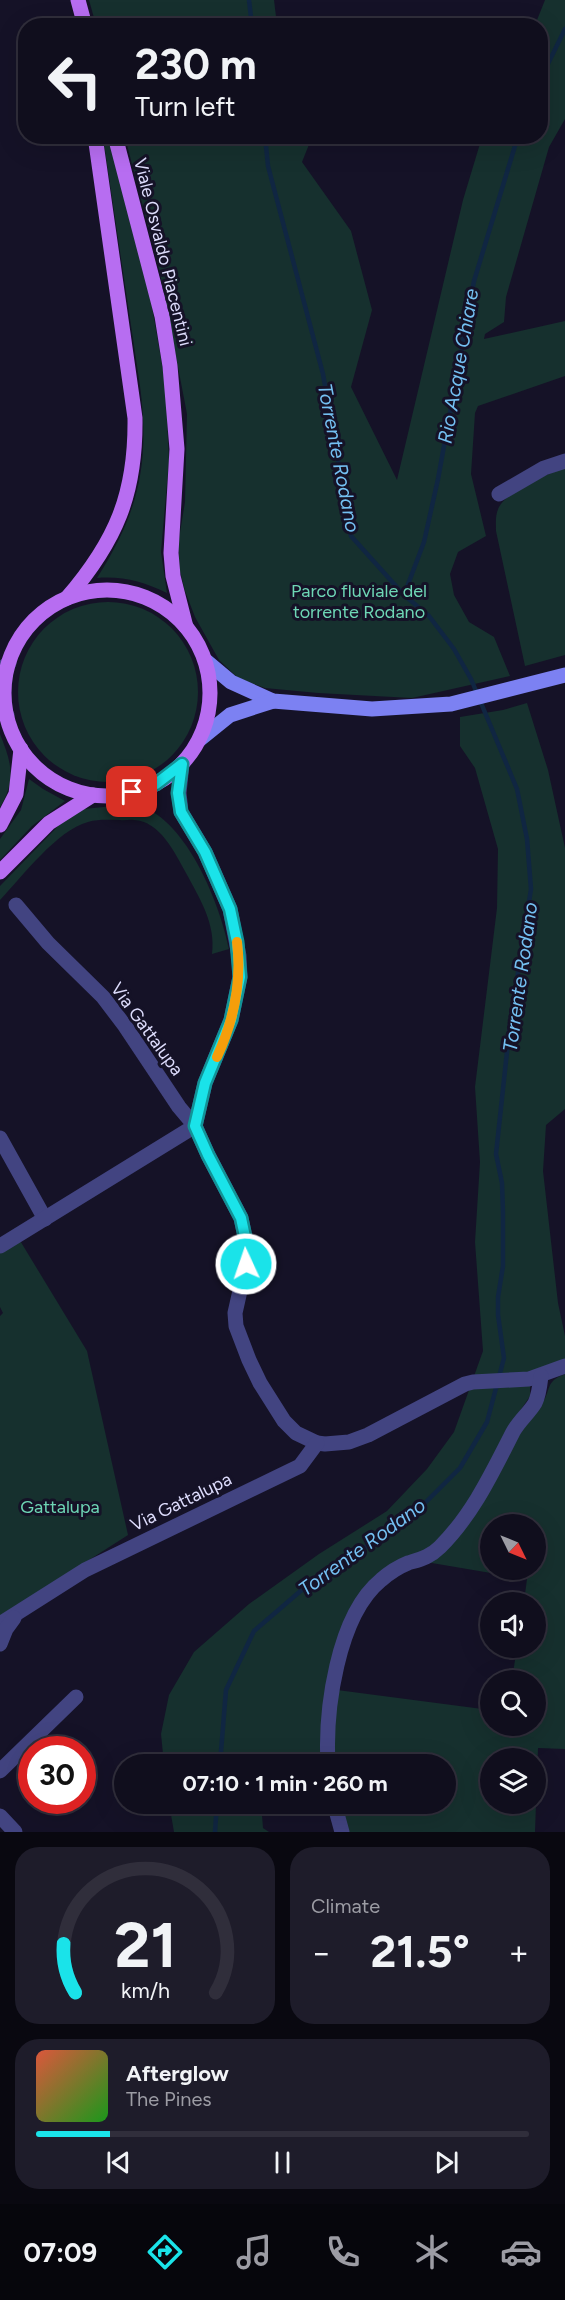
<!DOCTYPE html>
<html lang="en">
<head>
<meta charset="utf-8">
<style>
	:root { --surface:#100e1d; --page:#1e1c2a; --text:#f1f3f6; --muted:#9c9ca4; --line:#302e3b; --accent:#1ae3e9 }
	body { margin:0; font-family:Figtree,sans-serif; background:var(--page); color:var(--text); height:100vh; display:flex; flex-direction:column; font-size:22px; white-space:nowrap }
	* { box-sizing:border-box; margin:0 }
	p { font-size:20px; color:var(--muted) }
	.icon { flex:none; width:33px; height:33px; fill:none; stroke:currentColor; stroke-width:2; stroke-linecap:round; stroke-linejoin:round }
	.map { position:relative; height:1832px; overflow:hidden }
	.details { display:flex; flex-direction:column; gap:15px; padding:15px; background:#090810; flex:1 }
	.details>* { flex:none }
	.hud { position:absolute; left:18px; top:18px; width:530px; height:126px; border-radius:24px; box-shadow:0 6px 24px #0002,0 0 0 2px var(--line); background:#100e1d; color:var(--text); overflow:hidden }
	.needle { width:39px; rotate:133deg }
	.fabs { position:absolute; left:480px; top:1514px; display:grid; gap:12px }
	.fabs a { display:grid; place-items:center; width:66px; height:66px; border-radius:50%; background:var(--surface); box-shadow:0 6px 24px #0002,0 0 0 2px var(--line); font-size:30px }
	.speed { position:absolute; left:18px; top:1736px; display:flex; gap:12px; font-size:30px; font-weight:700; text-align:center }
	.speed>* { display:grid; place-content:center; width:78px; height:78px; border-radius:50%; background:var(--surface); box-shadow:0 6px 24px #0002,0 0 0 2px var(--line); line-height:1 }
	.speed .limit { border:9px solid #d22; background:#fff; color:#111 }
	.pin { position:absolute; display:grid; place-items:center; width:51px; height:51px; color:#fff; margin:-26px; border-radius:12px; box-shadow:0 3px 9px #0006 }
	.me { position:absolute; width:66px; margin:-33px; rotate:357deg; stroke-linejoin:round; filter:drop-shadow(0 0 4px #0008) }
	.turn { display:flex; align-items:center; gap:21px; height:126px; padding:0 18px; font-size:27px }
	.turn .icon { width:78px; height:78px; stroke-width:2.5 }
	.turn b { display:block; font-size:42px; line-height:51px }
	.big { font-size:45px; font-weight:700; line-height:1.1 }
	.details .card { flex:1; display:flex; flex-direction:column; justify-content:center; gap:9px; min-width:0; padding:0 21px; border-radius:24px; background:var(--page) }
	.details .dial { align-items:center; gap:0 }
	.dial svg { height:156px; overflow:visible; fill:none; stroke:var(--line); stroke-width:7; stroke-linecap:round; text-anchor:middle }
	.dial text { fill:var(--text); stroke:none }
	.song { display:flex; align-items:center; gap:18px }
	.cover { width:72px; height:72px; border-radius:9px; background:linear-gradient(135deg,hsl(10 70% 55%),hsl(120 70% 35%)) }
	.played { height:6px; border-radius:3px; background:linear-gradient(90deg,var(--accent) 15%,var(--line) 15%) }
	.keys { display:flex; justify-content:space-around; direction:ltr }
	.heat { display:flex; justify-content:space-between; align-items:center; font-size:33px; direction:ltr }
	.details .tiles { flex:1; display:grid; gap:15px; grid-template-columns:1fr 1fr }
	.card:last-child { grid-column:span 2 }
	.trip { position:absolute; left:114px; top:1754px; width:342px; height:60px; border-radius:30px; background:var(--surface); box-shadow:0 6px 24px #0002,0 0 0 2px var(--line); font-weight:700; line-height:60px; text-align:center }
	.tab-bar { display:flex; height:96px; justify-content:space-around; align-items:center; background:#06060c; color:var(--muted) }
	.tab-bar .icon { width:42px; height:42px }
	.tab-bar .on { color:var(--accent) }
	.tab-bar b { font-size:27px; color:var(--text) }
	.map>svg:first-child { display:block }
	.green { fill:#16302e; fill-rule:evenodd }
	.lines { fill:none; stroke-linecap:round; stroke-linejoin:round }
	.stream { stroke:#102642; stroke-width:4.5 }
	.street { stroke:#424481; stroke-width:15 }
	.secondary { stroke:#7c81f2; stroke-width:15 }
	.primary { stroke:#b76df1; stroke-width:15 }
	.route-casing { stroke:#119497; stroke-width:15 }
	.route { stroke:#1ae3e9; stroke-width:10 }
	.slow { stroke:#f59e0b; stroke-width:10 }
	.labels { text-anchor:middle; stroke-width:6; stroke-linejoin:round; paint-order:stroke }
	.street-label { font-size:18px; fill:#dddcfc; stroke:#151227 }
	.park-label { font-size:18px; fill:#6ed6b5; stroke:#151227 }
	.water-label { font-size:20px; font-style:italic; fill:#74c0f2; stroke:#151227 }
</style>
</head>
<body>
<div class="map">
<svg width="565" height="1832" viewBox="0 0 565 1832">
	<rect width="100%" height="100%" fill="#151227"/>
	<g class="green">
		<path d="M89,0H274L277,25H96Z"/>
		<path d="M545,0H565V119L549,147L506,297L504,322L485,334L484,339L565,321V376L478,406L475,413L471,474L486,536L458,552L450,574L454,595L469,622L494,637L510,676L412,698L318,693L265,688L238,678L219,660L195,617L185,591L180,571L178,545L185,502L187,414L160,273L125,137H312L302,162L351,231L372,310L351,387L397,480L463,200L482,137L540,136V26L535,25Z"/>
		<path d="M108,136L150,295L165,382L169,460L161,552L167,593C144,582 123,576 97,578C139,512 150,463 140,386L103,137Z"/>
		<path d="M565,468V655L525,666L496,531C496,523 495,515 499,507C508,490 547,474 565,468Z"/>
		<circle cx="108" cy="692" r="90"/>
		<path d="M527,703L548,770L565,848V1109L546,1125L543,1171L558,1303L565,1336V1370L530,1386V1396L518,1414L531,1417C534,1413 539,1410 541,1405C552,1390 544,1382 565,1374V1749L538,1748L535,1832H348L341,1803H446V1764H335L334,1725L337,1690L490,1710V1725H536V1680H512L517,1647H536V1602H524L527,1579L420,1561C344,1567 324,1704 328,1764H164L161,1734L169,1695L194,1652L249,1604L319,1554L387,1511L427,1469L454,1432L483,1351L475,1242L480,1162L475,1087L497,908L498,849L475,768L460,746V717L503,710ZM490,1524H536V1569H490ZM490,1758H536V1803H490Z"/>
		<path d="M0,734C11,762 17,779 0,807Z"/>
		<path d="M29,779L43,789L65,801L32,826L0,860V839L21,810Z"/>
		<path d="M123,805C129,805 136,804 141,806C188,823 220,904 229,949L212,954C216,924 200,899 186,873C175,853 160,821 134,820C129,819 125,821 120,820C109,820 98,819 88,822C57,830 22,877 0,900V886L63,821L84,809Z"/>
		<path d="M19,1239L87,1351L128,1535L0,1617V1316L3,1313L0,1307V1252Z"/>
		<path d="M169,1803H261L263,1828L269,1832H174Z"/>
	</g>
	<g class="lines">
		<g class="stream">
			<path d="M249,0L252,26"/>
			<path d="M540,80L565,29"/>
			<path d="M404,595L424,542L438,479L474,281L518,136"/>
			<path d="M220,1764L226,1690L254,1631L318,1576L380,1538L425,1503L460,1468L487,1422L504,1358L498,1315V1297L503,1266V1212L502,1183L496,1154L510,1024L531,889L527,839L517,789L471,679L454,649L429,616L404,595L351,536L323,374L268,166L265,136"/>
			<path d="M215,1832L217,1803"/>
		</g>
		<g class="street">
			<path d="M499,494L544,468L565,461"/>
			<path d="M0,670L9,663"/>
			<path d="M0,710L7,715"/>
			<path d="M182,764L179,793L181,812L205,852L230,909L239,956L240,977L231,1020L205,1083L195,1126L208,1155L241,1218L247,1246L246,1264L235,1313L236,1326L249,1360L260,1383L284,1421L296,1433L317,1443L325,1444L349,1442L368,1435L465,1384L473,1382L529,1379L565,1366"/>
			<path d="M0,1138L45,1219"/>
			<path d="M0,1246L195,1126L179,1107L125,1026L103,997L48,943L16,905"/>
			<path d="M0,1624L85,1570L300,1466L317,1443"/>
			<path d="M0,1644L6,1629L14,1618"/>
			<path d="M328,1764C325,1711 337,1616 381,1580C389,1573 398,1567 408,1563C421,1559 430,1557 440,1547C473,1514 492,1473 513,1432C519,1421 529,1413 535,1403C539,1395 540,1385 541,1376"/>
			<path d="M0,1771L76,1697"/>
			<path d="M334,1803L342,1832"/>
			<path d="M0,1816L15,1832"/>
		</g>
		<g class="secondary">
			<path d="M206,661L231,682L273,701L372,709L451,704L565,675"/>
			<path d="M199,740L230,715L273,701"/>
		</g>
		<g class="primary">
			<path d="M78,0L85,26"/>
			<path d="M115,136L162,316L170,366L177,449L171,553L173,576L186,627"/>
			<circle cx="107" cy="693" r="103"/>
			<path d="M67,598C116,541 136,494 135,418L95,136"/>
			<path d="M0,825L16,794L21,749"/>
			<path d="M0,872L49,823L93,795"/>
		</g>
	</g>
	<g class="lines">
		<defs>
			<path id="route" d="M132,792L156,784L182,764L178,793L181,812L205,852L230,909L237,942L240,977L231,1020L205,1083L195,1126L208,1155L241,1218L247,1246L246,1264"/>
		</defs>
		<use href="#route" class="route-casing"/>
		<use href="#route" class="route"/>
		<path class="slow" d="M217,1057C234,1020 242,982 237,942"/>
	</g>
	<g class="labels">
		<g class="street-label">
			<text transform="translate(163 252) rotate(76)" y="6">Viale Osvaldo Piacentini</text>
			<text transform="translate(147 1029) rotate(54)" y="6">Via Gattalupa</text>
			<text transform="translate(181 1502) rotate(-26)" y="6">Via Gattalupa</text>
		</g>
		<g class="park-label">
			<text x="359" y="597">Parco fluviale del<tspan x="359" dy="21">torrente Rodano</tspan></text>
			<text x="60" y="1513">Gattalupa</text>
		</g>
		<g class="water-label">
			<text transform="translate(458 366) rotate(-80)" y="7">Rio Acque Chiare</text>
			<text transform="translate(339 458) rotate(79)" y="7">Torrente Rodano</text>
			<text transform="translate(520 977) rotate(-82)" y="7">Torrente Rodano</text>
			<text transform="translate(362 1547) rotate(-36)" y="7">Torrente Rodano</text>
		</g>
	</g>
</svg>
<div class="fabs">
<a><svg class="needle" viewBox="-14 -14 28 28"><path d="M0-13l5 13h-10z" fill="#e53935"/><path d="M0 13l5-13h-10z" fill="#9c9ca4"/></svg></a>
<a><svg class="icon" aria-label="sound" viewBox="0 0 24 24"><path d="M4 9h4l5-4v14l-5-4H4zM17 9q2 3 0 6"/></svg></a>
<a><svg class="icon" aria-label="search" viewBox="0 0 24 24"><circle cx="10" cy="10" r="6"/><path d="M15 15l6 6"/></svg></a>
<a><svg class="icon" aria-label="layers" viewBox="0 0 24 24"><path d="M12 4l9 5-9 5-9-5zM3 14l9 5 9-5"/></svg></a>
</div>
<div class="speed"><div class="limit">30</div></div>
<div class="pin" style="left:132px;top:792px;background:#d93025"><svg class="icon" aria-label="arrive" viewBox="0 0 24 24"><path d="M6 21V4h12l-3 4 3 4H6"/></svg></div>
<svg class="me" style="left:246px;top:1264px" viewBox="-20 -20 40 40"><circle r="17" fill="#1ae3e9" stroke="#fff" stroke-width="3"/><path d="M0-11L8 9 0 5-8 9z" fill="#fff"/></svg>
<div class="trip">07:10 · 1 min · 260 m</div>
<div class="hud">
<div class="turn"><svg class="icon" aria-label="left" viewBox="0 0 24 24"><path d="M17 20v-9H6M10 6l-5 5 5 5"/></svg><div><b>230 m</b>Turn left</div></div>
</div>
</div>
<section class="details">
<div class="tiles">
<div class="card dial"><svg viewBox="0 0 100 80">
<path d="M14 69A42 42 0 1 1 86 69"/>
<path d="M14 69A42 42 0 0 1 8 44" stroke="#1ae3e9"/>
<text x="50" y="56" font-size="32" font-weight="700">21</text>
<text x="50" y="72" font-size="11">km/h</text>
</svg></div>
<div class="card"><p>Climate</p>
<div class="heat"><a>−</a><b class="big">21.5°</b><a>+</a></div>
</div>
<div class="card">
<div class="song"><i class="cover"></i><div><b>Afterglow</b><p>The Pines</p></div></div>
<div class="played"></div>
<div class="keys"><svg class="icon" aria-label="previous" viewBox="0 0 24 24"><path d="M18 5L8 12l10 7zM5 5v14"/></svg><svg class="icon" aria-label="pause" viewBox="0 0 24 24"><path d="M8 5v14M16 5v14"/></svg><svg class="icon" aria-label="next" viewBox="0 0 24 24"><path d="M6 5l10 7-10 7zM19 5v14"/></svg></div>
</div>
</div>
</section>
<nav class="tab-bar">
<b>07:09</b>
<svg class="icon on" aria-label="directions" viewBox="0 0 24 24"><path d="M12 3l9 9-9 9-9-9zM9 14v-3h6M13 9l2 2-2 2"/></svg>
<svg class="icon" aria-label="music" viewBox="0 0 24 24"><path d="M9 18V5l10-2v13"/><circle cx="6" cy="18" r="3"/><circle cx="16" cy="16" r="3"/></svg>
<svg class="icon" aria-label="phone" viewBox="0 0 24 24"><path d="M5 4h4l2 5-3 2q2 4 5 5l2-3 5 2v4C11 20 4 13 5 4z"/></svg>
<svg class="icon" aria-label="climate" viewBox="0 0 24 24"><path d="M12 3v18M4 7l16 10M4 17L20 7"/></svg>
<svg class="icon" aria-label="car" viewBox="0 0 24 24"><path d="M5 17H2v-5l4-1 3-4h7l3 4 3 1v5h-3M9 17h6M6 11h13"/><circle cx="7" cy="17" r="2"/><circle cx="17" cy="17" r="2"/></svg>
</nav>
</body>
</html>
